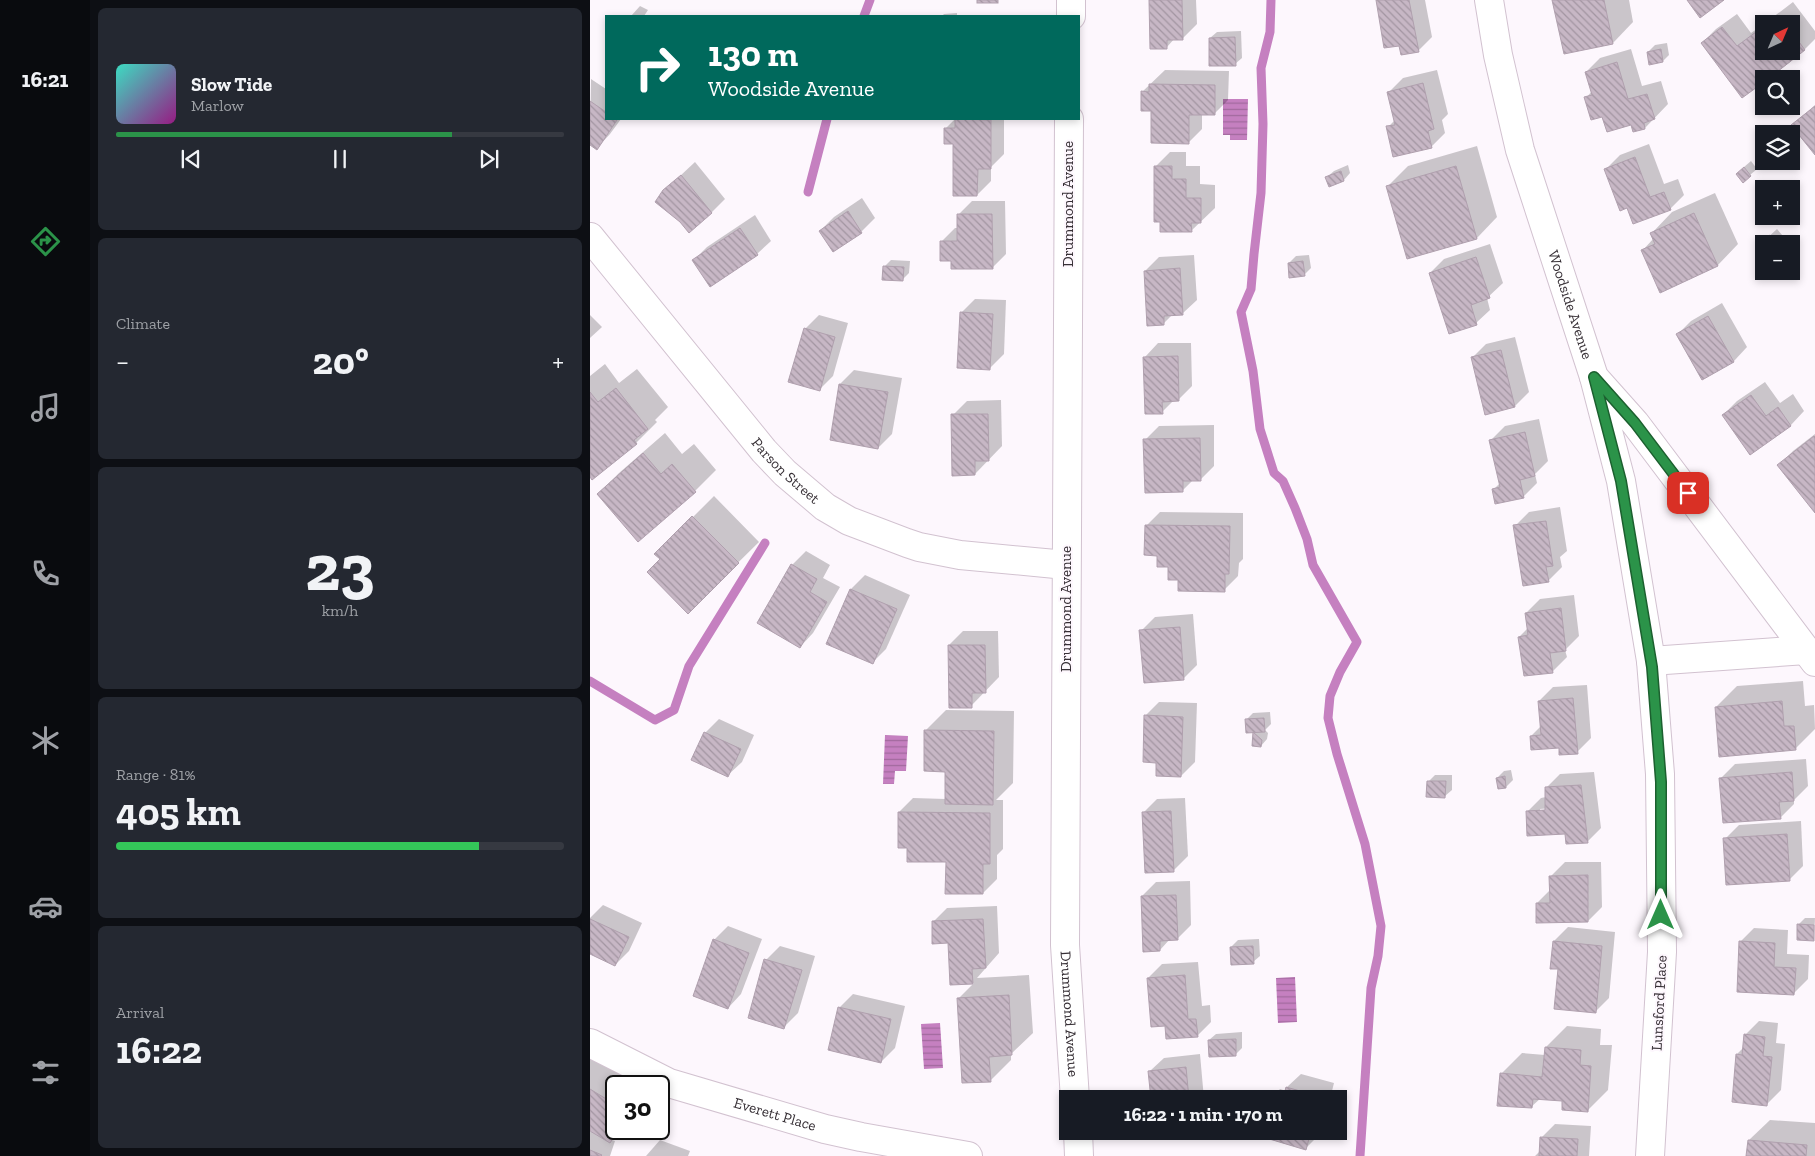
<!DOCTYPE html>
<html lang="en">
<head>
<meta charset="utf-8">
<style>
	:root { --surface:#171b24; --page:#242831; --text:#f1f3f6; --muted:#9ea1a6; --line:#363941; --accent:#2b9349 }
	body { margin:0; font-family:"Zilla Slab",serif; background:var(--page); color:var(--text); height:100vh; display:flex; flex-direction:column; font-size:19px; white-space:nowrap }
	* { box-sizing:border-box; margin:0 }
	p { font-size:16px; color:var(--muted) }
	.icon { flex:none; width:28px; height:28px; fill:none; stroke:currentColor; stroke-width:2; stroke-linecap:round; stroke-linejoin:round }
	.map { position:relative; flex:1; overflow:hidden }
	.side { display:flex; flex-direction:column; gap:8px; padding:8px; background:#0d0f14; width:500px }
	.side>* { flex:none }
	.top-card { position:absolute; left:15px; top:15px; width:475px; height:105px; border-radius:0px; box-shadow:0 2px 8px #0003; background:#00695c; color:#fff; overflow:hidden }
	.needle { width:32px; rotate:44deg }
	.buttons { position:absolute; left:1165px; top:15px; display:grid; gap:10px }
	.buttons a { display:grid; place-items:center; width:45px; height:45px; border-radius:0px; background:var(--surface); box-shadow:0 2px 8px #0003; font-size:25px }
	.speed { position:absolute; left:15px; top:1075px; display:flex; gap:10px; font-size:25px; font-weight:700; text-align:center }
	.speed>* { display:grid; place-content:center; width:65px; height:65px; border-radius:50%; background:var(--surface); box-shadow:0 2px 8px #0003; line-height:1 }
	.speed .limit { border:2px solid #111; border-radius:8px; background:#fff; color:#111 }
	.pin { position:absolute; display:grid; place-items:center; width:42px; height:42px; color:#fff; margin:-21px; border-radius:10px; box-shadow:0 2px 8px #0006 }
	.me { position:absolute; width:55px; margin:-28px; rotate:0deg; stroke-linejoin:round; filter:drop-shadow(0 0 4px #0008) }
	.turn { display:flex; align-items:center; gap:18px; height:105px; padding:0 20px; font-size:22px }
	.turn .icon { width:65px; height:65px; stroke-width:2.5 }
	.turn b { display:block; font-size:35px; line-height:42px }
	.big { font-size:38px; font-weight:800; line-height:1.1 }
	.side .card { flex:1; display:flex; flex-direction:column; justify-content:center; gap:8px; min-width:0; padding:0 18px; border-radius:8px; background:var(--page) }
	.side .dial { align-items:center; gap:0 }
	.dial b { font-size:65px; line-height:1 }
	.song { display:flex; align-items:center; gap:15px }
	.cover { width:60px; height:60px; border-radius:8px; background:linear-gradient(135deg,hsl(170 70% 55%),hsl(310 70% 35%)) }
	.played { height:5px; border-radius:2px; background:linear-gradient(90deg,var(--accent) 75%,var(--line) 75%) }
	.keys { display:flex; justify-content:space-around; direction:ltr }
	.heat { display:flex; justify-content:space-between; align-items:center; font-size:28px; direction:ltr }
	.charge { height:8px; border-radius:4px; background:linear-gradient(90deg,#34c759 81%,var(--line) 0) }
	.trip { position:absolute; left:469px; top:1090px; width:288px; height:50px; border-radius:0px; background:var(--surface); box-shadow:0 2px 8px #0003; font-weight:800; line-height:50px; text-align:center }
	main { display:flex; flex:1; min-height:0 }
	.tabs { display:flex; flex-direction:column; width:90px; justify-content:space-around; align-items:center; background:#090b0e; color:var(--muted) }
	.tabs .icon { width:35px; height:35px }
	.tabs .on { color:var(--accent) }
	.tabs b { font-size:22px; color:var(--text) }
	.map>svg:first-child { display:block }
	.water { fill:url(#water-rules) }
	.shadow { fill:#0003; fill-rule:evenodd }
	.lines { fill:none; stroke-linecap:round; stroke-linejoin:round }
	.stream { stroke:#c580c0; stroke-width:9 }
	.building { fill:url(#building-back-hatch); stroke:#b0a0ae }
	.street-casing { stroke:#d2c2d0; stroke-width:30 }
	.street { stroke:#fff; stroke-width:28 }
	.route-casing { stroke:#1c602f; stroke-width:12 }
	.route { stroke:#2b9349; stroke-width:9 }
	.labels { text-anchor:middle; stroke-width:4; stroke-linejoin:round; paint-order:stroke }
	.street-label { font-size:15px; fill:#373036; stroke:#fdf7fd }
</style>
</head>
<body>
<main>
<nav class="tabs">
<b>16:21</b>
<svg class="icon on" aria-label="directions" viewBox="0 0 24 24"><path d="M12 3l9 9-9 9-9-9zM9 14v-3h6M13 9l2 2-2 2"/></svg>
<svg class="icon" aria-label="music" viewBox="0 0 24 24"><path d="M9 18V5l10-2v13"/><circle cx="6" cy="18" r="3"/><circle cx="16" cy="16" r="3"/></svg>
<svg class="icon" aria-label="phone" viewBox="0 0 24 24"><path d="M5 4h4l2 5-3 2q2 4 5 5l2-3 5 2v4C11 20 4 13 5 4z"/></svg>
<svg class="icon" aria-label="climate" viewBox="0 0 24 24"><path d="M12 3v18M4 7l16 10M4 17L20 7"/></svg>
<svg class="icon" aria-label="car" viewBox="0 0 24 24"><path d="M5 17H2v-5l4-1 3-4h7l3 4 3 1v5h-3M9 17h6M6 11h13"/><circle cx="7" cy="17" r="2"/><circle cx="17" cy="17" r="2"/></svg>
<svg class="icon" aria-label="filters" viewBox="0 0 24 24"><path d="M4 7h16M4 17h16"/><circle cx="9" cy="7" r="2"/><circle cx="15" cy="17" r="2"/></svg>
</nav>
<section class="side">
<div class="card">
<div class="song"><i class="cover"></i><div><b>Slow Tide</b><p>Marlow</p></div></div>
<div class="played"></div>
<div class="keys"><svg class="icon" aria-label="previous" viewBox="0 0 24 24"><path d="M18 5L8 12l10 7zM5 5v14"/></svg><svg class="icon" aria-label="pause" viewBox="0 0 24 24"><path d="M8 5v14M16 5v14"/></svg><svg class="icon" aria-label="next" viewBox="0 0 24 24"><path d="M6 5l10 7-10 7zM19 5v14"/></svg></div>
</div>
<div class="card"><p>Climate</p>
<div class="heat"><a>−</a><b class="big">20°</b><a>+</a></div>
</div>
<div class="card dial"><b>23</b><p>km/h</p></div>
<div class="card"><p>Range · 81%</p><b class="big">405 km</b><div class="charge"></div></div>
<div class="card"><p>Arrival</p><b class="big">16:22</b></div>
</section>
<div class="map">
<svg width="1225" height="1156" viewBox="0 0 1225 1156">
	<defs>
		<pattern id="water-rules" width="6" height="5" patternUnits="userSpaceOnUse" patternTransform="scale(1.25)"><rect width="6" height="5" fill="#c580c0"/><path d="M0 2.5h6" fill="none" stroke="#a1699d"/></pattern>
		<pattern id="building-back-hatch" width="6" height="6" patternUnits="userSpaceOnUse" patternTransform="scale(1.25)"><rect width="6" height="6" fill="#c7b7c5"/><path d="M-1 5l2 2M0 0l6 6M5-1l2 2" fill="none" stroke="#a295a1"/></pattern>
	</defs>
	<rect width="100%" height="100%" fill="#fdf7fd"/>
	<g class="water">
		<path d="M633,99H658L657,140H640V135H633Z"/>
		<path d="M295,735L318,736L316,771H305L304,784H293Z"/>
		<path d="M705,977L707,1022L688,1023L686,978Z"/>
		<path d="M350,1023L353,1068L334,1069L331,1024Z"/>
	</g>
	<g class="shadow">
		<path d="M560,0H606L607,24L593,38H585L577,47Z"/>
		<path d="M788,0H835L842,37L828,51L810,45Z"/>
		<path d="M963,0H1039L1043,22L1023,43Z"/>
		<path d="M1203,2L1225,31V39L1215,49L1176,79L1112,43L1126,29L1147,14L1161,33L1174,24V51H1201V24H1174Z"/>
		<path d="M50,6L58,10L54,16H41Z"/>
		<path d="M367,13V16H352L354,14Z"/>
		<path d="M651,31L652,58L645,64L620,38L627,32Z"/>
		<path d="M1077,43L1079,55L1073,61L1058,52L1065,45Z"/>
		<path d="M1041,49L1052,86L1071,81L1078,104L1055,128L1013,115L996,98L1002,91L996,72L1010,58Z"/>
		<path d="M575,70L639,71L638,100L624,114H612V129L598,143L563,110L552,92Z"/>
		<path d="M847,70L858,114L852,120L855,133L841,147L798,127L805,120L799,92L813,78Z"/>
		<path d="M1,79L16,89V119H31L20,134L7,148L0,144Z"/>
		<path d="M1225,105V153L1202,126Z"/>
		<path d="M365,119H414V154L401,167V181L387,195L364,143L355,129Z"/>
		<path d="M1059,144L1074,184L1088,179L1094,195L1080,209L1038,206L1016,169L1030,155Z"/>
		<path d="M887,146L907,217L887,238L797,187L818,166Z"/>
		<path d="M580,152H596V166H610V184L625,185V208L601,231L566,166Z"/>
		<path d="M1161,161L1167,169L1153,181L1154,167Z"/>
		<path d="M105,162L135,199L121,213L74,191Z"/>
		<path d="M758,165L760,173L754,180L740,185L737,177L744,171Z"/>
		<path d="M1125,193L1148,244L1128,265L1070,291L1052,251L1064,238L1062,233L1082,212Z"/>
		<path d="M272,198L285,218L271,232L230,231L244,217Z"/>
		<path d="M382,201H415L416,254L402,268L362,260L351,242L365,228H368V215Z"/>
		<path d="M165,215L181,241L167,254L103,261L117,247Z"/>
		<path d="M1187,229L1193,236L1185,244L1175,240Z"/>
		<path d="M900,244L913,283L897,298L900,310L886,323L840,273L854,259Z"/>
		<path d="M604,255L607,300L593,313L583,314L574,323L555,271L569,257Z"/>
		<path d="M719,255L721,268L714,275L699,263L706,256Z"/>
		<path d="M301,260L320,261L319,273L312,280L294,267Z"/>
		<path d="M385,299L416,300L414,354L400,368L371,313Z"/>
		<path d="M1132,303L1157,347L1144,361L1112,379L1087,335L1101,321Z"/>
		<path d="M0,315L12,327L0,338Z"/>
		<path d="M229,315L258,323L243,376L229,390L215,329Z"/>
		<path d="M925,337L939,392L925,406L896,413L882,358L896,344Z"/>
		<path d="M568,343H601L602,386L588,400H584L572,412L555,357Z"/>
		<path d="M15,364L29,383L47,369L78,407L65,420L67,422L46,443L2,478L0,475V376Z"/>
		<path d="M264,370L312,378L302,434L288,448L241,439L250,384Z"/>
		<path d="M1175,382L1190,403L1203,394L1214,411L1201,425L1160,453L1133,415L1147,401Z"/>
		<path d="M411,400L412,446L385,474L363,415L377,401Z"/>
		<path d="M949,419L958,461L945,474L947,483L933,497L903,490L910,483L901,440L915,426Z"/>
		<path d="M624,425V466L610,480H603L592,491L555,440L569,426Z"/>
		<path d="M75,433L92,454L104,444L126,470L105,491L48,540L8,494L29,473Z"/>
		<path d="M1225,434V511L1189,465L1203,451Z"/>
		<path d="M124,496L169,542L98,612L71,559L66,554Z"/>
		<path d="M970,507L977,551L970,557L972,567L958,581L925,526L939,512Z"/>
		<path d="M570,512L653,513V559L649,563L648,576L634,590L590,579L569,554L556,526Z"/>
		<path d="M216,551L240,565L233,578L250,587L223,633L210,647L202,565Z"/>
		<path d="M275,575L320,595L296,649L282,663L238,644L261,589Z"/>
		<path d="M984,595L989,636L975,650L977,657L963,671L929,637L938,628L936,613L950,599Z"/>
		<path d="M603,614L607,665L593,679L551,631L565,617Z"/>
		<path d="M373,631H408L409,677L381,706L359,645Z"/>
		<path d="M1213,681L1215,706L1224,705L1225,729L1205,749L1126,707L1147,686Z"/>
		<path d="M997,685L1001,738L987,752L941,736L951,726L949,701L963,687Z"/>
		<path d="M569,702L607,703L605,762L591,776L568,762L555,716Z"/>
		<path d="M356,710L424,711L423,783L406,800H413V849L407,855V879L393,893L357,861L318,846L309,812L323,798L356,799V771L335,731Z"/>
		<path d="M680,712L681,724L675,730L678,733L677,739L671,746L663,745L664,731L656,720L663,713Z"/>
		<path d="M129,719L164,735L152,762L138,775L115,733Z"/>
		<path d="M1216,759L1218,786L1204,800V804L1190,818L1131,778L1145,764Z"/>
		<path d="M921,770L923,780L916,787L907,778L914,771Z"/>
		<path d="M1004,772L1011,828L997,842L976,833L937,812L951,798L956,797V788L970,774ZM962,808L950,812V809Z"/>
		<path d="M845,775H862V790L855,796L838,782Z"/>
		<path d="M595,798L598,856L584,870L553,813L567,799Z"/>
		<path d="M1211,821L1213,866L1199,880L1135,839L1149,825Z"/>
		<path d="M975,862H1011L1012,907L998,921L947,903L961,889V876Z"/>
		<path d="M600,881L601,925L587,939H580L570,950L552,896L566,882Z"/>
		<path d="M13,905L52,923L39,951L25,965L0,953V918Z"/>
		<path d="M407,906L409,953L387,978L439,975L443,1033L421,1054V1060L400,1081L368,999L384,983L361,984L359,942L343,922L357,908Z"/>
		<path d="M1215,918H1225L1224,939L1208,925Z"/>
		<path d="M138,926L172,939L151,994L138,1008L104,995L124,940Z"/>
		<path d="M978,927L1025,932L1019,998L1005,1012L969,968L964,941Z"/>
		<path d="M1164,928L1198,930L1197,954L1219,955L1218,979L1204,993L1150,942Z"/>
		<path d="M669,939L670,956L663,962L641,947L648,940Z"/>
		<path d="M190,946L225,956L208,1013L194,1027L176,960Z"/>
		<path d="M608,962L612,1006L620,1005L621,1022L607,1036L577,1025L558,978L572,964Z"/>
		<path d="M263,994L315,1006L305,1048L291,1062L249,1008Z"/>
		<path d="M1169,1021L1188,1023L1186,1043L1195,1044L1191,1090L1177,1104L1147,1054L1154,1047L1155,1035Z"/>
		<path d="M977,1026L1011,1029L1010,1045H1022L1018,1090L997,1111L974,1100L951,1098L941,1107L911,1074L932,1053L955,1055L956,1047Z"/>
		<path d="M652,1032V1048L645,1055L619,1040L626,1034Z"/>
		<path d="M610,1054L614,1099H562L560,1071L574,1058Z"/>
		<path d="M0,1056L51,1086H26V1129H33L22,1140L25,1141L20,1156H0V1132H3L0,1130Z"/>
		<path d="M711,1074L744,1083L740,1099H681L690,1089L696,1091L697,1087Z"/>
		<path d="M1180,1120L1225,1123V1156H1158L1159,1140Z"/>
		<path d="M965,1124L1001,1126L999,1156H945L951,1150L952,1137Z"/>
		<path d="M668,1131H730L729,1135L716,1148Z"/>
		<path d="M70,1140L100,1151L98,1156H56Z"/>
	</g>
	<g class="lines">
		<g class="stream">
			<path d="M681,0L680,32L671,68L673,124L671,193L664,254L661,289L651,312L663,371L670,429L684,473L693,481L705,508L717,539L723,565L767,642L750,672L740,696L738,718L747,754L775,844L791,926L788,956L781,988L770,1156"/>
			<path d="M274,16L280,0"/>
			<path d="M218,192L237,119"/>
			<path d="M0,681L65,720L84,710L99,666L175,543"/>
		</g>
	</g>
	<g class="building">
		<rect x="387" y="0" width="21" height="3"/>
		<path d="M559,0H592L593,40H577V49H560Z"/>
		<path d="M786,0H819L829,52L811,55L809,46L794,48Z"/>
		<path d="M962,0H1014L1023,44L974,54Z"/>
		<path d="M1097,0H1134L1110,18Z"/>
		<path d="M1188,15L1195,24H1176Z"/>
		<path d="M1174,26V51H1201V31L1215,50L1178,79H1174V82L1152,98L1111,43L1132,27L1147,46Z"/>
		<path d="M645,37L646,66H619V38Z"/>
		<path d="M1071,49L1073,62L1059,65L1057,52Z"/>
		<path d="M1027,62L1038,99L1057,94L1065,119L1054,123L1055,129L1043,132L1041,125L1017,132L1012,117L1001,120L994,97L1002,95L995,72Z"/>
		<path d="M833,83L844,129L838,131L842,148L803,157L796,126L805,125L797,92Z"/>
		<path d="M559,84L625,85V115H599V144L561,143V111H551V91L559,92Z"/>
		<path d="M0,101L16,112V119L27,120L7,150L0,145Z"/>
		<path d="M1225,106V155L1201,125Z"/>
		<path d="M365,119L401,120V169H388L387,196H363V144H354V128H365Z"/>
		<path d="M1045,157L1060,197L1074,192L1081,210L1043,224L1037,208L1030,211L1014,169Z"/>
		<path d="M564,166H582V179H596V198H611V223H601L602,232H570V222H564Z"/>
		<path d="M866,166L887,239L817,259L796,186Z"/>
		<path d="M1154,167L1161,176L1153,183L1146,174Z"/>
		<path d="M751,171L754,181L739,187L735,177Z"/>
		<path d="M91,175L122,213L99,233L90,222L65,202L73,190Z"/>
		<path d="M258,211L272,233L243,252L229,231Z"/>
		<path d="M1104,213L1128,266L1070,293L1051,250L1065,244L1060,233Z"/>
		<path d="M367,214H402L403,269H361V261H350V241H367Z"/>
		<path d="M150,228L168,255L120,287L102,260Z"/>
		<path d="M1180,235L1187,244H1176L1173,240Z"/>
		<path d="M886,257L900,298L881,305L887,325L859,334L839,273Z"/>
		<path d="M713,261L715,276L699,278L698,263Z"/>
		<path d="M293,266L314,267L313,281L292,280Z"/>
		<path d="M590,268L593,315L574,316V325L557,326L554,271Z"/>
		<path d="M370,312L403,314L400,370L367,368Z"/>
		<path d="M1118,316L1144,362L1112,380L1086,334Z"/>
		<path d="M214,328L245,337L230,391L198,382Z"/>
		<path d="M911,350L925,407L895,415L881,357Z"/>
		<path d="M588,356L589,401L572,402L573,414H555L553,357Z"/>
		<path d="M249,384L298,392L288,449L240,440Z"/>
		<path d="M26,388L58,429L44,440L47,444L2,480L0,477V392L8,402Z"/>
		<path d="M1161,395L1176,416L1188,407L1201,426L1160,455L1132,415Z"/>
		<path d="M361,414H398L399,461H385V475L362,476Z"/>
		<path d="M935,432L945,476L930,480L934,498L905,504L902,489L910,487L899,440Z"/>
		<path d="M1224,436L1225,437V513L1187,465Z"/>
		<path d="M610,438L611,481H593V492L555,493L553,439Z"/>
		<path d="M53,453L71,474L82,464L106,492L48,542L7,494Z"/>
		<path d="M102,516L149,563L98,614L57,572L70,559L64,554Z"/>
		<path d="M956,521L963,566L956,567L959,582L933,586L923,525Z"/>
		<path d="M555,525L640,526L639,574H635V592L588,591V580H578V567H567V556L554,555Z"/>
		<path d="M201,564L227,579L220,592L237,602L210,648L167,623Z"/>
		<path d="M260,589L307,609L283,664L236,644Z"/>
		<path d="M971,608L976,651L960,653L963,673L934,676L928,637L938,635L935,613Z"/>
		<path d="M590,627L594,680L554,683L549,630Z"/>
		<path d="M358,645H395L396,693H382V708H359Z"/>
		<path d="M983,698L988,754L969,755V748L941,750L940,736L951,735L948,701Z"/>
		<path d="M1192,701L1194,726H1204L1206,750L1129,757L1125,707Z"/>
		<path d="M554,715L593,717L591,777L566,776V763L553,762Z"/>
		<path d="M674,718L675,732L656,733L655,719Z"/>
		<path d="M334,730L404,731L403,805L355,804V772L334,771Z"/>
		<path d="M114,732L151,749L138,777L101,760Z"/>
		<path d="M663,732L672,740L671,747L662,746Z"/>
		<path d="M1202,772L1204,801L1189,802L1191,819L1133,823L1129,778Z"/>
		<path d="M915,776L916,788L908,789L906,778Z"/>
		<path d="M837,781H856L855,798L836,797Z"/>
		<path d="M991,785L998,843L976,844L975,834L937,836L936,811L955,810V787Z"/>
		<path d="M581,811L584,872L555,873L552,812Z"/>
		<path d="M308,812L400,813V864H393V894H355L356,862H317V848H308Z"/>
		<path d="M1197,834L1200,881L1136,885L1133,838Z"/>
		<path d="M998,875V922L946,923V903H960L959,876Z"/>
		<path d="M586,895L588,940L570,941V951L553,952L551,896Z"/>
		<path d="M0,919L39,937L25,966L0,954Z"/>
		<path d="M393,919L396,968L382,969L383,984L360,985L358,943L342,944V921Z"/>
		<path d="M1207,924L1224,925V941L1207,940Z"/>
		<path d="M123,939L159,953L138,1009L103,996Z"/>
		<path d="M963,941L1012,946L1006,1013L964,1009L968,969H960Z"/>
		<path d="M1149,941L1185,943L1184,967L1206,968L1204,995L1147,992Z"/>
		<path d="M663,946L664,964L641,965L640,947Z"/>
		<path d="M174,959L212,970L194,1029L158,1018Z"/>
		<path d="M595,975L598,1019H606L608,1037L576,1039L575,1026L561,1027L557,978Z"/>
		<path d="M419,995L422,1055L399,1057L401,1082L372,1083L367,998Z"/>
		<path d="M248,1007L301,1019L291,1063L238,1050Z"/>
		<path d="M1154,1034L1175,1037L1173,1056L1182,1057L1177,1106L1142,1102L1146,1054L1152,1055Z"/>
		<path d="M646,1039V1056L619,1057L618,1040Z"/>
		<path d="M955,1047L991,1050L990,1065L1001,1066L998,1112L972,1110V1101L943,1099L942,1108L907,1106L910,1073L952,1077Z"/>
		<path d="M596,1067L599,1099H561L558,1071Z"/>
		<path d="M696,1087L731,1097L730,1099H693Z"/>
		<path d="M0,1089L26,1105V1129H29L20,1143L0,1131Z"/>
		<path d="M667,1131H721L716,1150L666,1135Z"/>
		<path d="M950,1137L988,1139L987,1156H949Z"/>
		<path d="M1158,1140L1217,1145L1216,1156H1156Z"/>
		<path d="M0,1150L12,1155L11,1156H0Z"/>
	</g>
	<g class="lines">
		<defs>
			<g id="street">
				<path id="s1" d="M899,0L908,55L930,150L1004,377L1045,423L1225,662"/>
				<path d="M481,16V0"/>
				<path id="s2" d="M479,119L475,945L485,1099"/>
				<path id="s3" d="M0,237L174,451L195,473L235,507L259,521L317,543L329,547L370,555L476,565"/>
				<path d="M1004,377L1031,481L1061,661L1070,774L1072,952L1060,1156"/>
				<path d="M1061,661L1216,650"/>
				<path id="s4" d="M0,1043L79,1083L235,1129L271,1137L378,1156"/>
				<path d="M488,1131L489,1156"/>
			</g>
		</defs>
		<use href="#street" class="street-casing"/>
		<use href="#street" class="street"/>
	</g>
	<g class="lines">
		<defs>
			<path id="route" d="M1071,915V782L1062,667L1031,481L1004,377L1045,423L1098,493"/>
		</defs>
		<use href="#route" class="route-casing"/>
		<use href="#route" class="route"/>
	</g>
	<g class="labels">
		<g class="street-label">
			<text transform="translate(478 204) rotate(-90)" y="5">Drummond Avenue</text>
			<text dy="5" stroke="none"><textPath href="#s1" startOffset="316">Woodside Avenue</textPath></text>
			<text dy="5" stroke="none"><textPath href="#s3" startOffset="305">Parson Street</textPath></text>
			<text transform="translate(476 609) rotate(-90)" y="5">Drummond Avenue</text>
			<text transform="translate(1069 1003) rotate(-87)" y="5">Lunsford Place</text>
			<text dy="5" stroke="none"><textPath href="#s2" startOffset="895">Drummond Avenue</textPath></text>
			<text dy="5" stroke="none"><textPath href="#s4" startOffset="199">Everett Place</textPath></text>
		</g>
	</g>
</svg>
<div class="buttons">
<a><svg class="needle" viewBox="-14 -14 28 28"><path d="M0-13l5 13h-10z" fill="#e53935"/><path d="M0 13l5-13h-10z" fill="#9ea1a6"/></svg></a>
<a><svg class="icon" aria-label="search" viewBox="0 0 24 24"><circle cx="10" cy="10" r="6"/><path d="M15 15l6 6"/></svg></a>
<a><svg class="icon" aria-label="layers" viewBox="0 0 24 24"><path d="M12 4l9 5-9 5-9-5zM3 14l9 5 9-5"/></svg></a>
<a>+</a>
<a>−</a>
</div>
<div class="speed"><div class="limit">30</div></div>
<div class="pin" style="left:1098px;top:493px;background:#d93025"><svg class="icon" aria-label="arrive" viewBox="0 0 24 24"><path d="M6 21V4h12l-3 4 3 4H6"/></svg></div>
<svg class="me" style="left:1071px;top:915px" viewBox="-20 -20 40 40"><path d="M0-17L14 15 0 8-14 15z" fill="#2b9349" stroke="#fff" stroke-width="4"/></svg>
<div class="trip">16:22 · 1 min · 170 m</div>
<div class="top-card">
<div class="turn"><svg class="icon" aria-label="right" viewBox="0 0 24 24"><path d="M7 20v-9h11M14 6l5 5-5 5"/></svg><div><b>130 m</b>Woodside Avenue</div></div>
</div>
</div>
</main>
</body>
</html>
